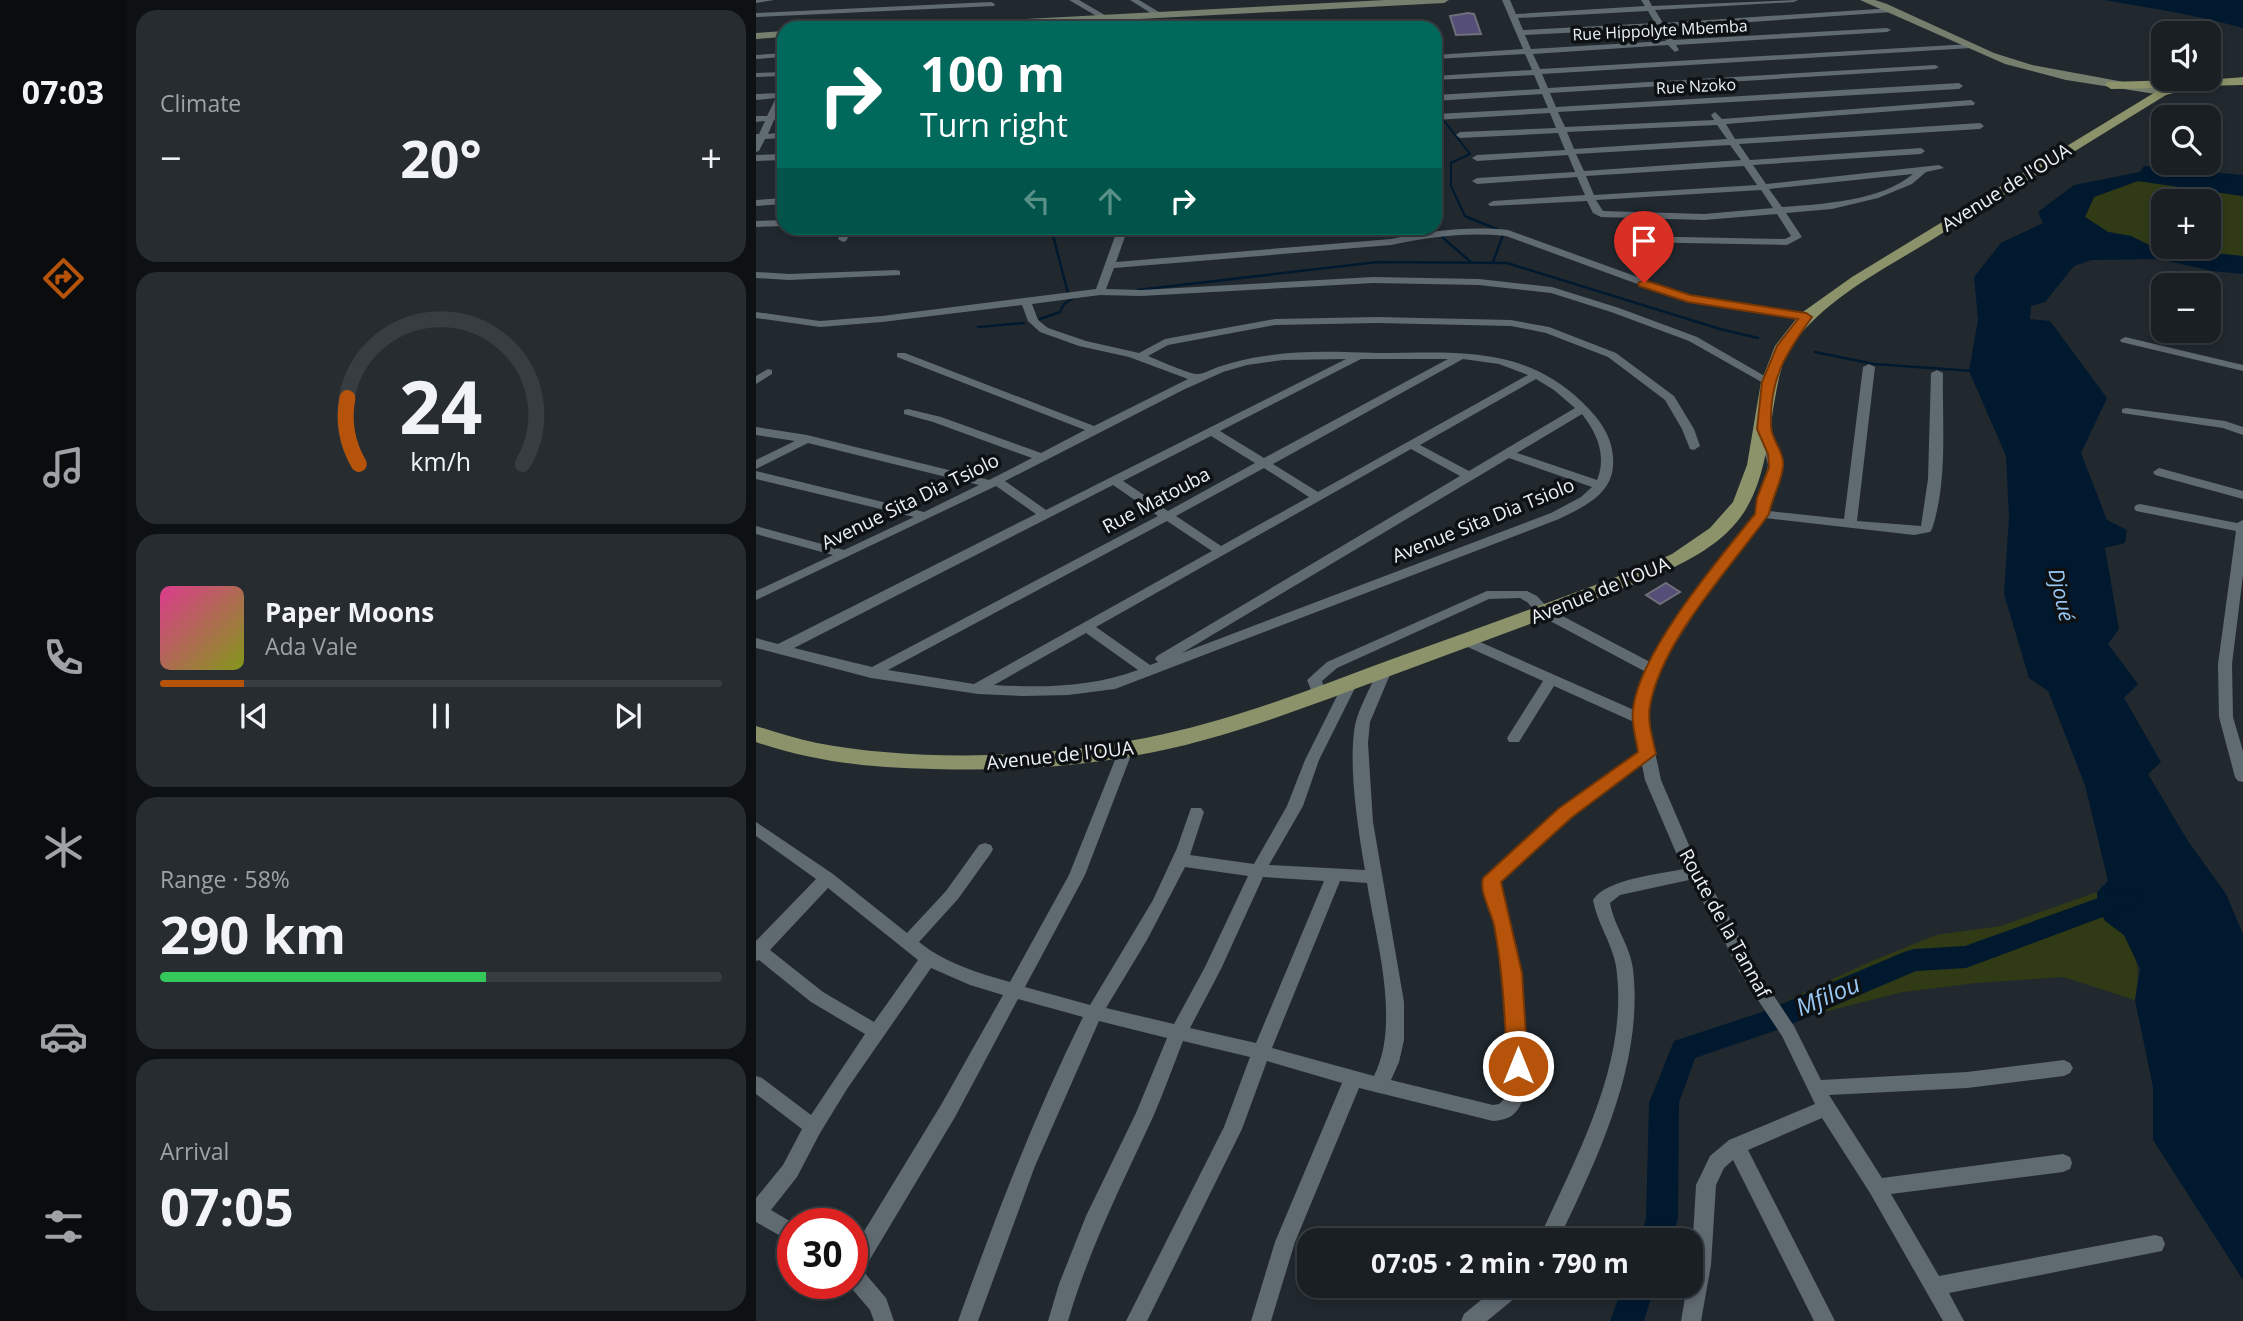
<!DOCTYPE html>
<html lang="en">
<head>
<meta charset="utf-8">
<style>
	:root { --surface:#191f23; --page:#262c30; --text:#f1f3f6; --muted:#9fa2a6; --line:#373d41; --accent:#b45309 }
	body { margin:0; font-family:"Open Sans",sans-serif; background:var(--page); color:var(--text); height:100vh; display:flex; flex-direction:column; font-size:26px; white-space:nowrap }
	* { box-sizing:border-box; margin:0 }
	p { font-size:23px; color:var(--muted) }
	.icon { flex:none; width:38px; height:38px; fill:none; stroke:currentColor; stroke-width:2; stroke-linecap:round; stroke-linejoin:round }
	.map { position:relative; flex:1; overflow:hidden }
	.panel { display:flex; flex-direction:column; gap:10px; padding:10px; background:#0e1113; width:630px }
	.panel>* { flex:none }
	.hud { position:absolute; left:21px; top:21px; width:665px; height:214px; border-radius:21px; box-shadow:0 4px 10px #0003,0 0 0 2px var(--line); background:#00695c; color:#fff; overflow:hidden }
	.tools { position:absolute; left:1395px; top:21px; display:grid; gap:14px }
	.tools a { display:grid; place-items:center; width:70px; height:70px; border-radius:14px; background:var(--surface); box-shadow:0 4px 10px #0003,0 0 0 2px var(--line); font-size:35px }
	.speed { position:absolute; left:21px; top:1208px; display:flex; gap:14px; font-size:35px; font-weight:700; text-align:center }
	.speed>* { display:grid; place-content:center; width:91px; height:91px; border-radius:50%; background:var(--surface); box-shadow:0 4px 10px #0003,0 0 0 2px var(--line); line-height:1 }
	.speed .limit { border:10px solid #d22; background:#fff; color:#111 }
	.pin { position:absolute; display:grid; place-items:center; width:60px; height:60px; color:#fff; margin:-72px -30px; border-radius:50% 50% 50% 0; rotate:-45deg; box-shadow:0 0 7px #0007 }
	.pin .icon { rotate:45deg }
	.me { position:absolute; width:77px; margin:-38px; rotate:0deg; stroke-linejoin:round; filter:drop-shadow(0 0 5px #0008) }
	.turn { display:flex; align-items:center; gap:24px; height:147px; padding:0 28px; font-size:32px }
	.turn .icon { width:91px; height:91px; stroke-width:2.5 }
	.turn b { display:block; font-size:49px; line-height:60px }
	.lanes { display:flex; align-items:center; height:66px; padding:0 28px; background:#0003; justify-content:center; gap:35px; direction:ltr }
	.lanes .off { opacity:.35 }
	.big { font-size:52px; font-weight:700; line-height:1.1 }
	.panel .tile { flex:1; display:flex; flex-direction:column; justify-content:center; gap:10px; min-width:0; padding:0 24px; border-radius:21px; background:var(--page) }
	.panel .dial { align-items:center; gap:0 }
	.dial svg { height:182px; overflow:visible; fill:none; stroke:var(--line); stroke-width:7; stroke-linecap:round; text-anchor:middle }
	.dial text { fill:var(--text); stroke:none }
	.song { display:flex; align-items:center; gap:21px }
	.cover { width:84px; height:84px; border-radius:10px; background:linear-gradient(135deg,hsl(330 70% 55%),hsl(70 70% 35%)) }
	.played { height:7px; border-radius:4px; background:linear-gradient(90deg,var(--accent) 15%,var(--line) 15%) }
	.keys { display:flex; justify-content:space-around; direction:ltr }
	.heat { display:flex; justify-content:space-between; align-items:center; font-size:38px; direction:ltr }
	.charge { height:10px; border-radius:5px; background:linear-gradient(90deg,#34c759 58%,var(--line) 0) }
	.trip { position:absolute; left:541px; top:1228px; width:406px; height:70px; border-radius:21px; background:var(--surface); box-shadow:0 4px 10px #0003,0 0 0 2px var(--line); font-weight:700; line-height:70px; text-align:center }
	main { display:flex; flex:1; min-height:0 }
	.tabs { display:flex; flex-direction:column; width:126px; justify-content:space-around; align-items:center; background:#0a0c0e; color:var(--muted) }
	.tabs .icon { width:49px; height:49px }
	.tabs .selected { color:var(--accent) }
	.tabs b { font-size:32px; color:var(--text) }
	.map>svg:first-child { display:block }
	.green { fill:#303a14; fill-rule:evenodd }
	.water { fill:#00192f }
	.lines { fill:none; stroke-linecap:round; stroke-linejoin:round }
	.stream-far1 { stroke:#00192f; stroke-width:2 }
	.stream { stroke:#00192f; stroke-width:2.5 }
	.river { fill:#00192f; fill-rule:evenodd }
	.building { fill:#554e78; stroke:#716f7a; stroke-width:2 }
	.street { fill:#606a71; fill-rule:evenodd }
	.secondary { fill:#767e6d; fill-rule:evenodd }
	.primary { fill:#8c9269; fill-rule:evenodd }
	.route { fill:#b45309; stroke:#753606; stroke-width:2 }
	.labels { text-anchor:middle; stroke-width:7; stroke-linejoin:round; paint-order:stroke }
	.far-street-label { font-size:16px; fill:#ebf1f5; stroke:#0e1114 }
	.street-label { font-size:19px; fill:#ebf1f5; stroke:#0e1114 }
	.water-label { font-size:21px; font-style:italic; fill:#99c7f3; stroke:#0e1114 }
	.near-water-label { font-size:24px; font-style:italic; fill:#99c7f3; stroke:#0e1114 }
</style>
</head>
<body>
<main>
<nav class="tabs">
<b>07:03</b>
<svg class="icon selected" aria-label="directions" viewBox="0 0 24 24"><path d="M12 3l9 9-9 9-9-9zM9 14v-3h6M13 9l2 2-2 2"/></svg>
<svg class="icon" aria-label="music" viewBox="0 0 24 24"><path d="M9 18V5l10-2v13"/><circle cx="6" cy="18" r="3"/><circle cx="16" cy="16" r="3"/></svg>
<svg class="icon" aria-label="phone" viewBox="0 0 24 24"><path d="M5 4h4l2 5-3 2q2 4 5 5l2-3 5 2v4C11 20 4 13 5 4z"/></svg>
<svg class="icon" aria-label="climate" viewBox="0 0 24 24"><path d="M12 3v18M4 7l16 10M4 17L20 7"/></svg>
<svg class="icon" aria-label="car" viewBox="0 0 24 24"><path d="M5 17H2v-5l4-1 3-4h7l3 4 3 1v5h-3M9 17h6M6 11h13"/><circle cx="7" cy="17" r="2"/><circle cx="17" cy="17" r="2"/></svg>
<svg class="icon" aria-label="filters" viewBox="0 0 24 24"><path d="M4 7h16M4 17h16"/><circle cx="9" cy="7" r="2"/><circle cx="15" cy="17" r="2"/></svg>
</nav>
<section class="panel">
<div class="tile"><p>Climate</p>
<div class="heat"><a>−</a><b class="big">20°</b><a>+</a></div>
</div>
<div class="tile dial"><svg viewBox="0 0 100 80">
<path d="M14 69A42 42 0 1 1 86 69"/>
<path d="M14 69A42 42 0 0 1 9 40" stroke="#b45309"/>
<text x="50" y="56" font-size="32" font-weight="700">24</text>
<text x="50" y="72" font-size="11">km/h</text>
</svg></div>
<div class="tile">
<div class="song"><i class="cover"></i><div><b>Paper Moons</b><p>Ada Vale</p></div></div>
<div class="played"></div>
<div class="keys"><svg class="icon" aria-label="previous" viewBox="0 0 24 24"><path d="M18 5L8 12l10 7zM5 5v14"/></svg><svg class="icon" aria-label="pause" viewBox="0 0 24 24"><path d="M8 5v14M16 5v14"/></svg><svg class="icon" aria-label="next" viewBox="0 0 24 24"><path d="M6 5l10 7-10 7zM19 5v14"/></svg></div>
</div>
<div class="tile"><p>Range · 58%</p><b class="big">290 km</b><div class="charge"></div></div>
<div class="tile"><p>Arrival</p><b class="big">07:05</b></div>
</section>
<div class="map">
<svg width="1487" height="1321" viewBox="0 0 1487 1321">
	<rect width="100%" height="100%" fill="#21292f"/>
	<g class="green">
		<path d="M1382,181L1487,196V256L1397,247L1375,236L1352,232L1329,217L1338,197ZM1407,201H1452V247H1407Z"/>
		<path d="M1341,892C1344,928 1353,915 1369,936C1384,957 1383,976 1379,1000L1307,977L1220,983L1147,992L1036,1020L1026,1003L1111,963L1180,935L1245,926Z"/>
	</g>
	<g class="water">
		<path d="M1348,0H1487V28C1441,15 1395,8 1348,0Z"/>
		<path d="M1388,166L1487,175V196L1382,181L1338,197L1329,217L1352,232L1375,236L1397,247L1487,256V274L1456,271L1403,259L1336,260L1318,266L1289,302L1275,306L1274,319L1294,321L1351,398L1325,453L1351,520L1371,530L1369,543L1349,548L1363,629L1352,644L1382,684L1368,698L1405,762L1392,774L1432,841L1470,894L1487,934V1280L1397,1140V1087L1379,1000L1384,969L1368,935L1349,921L1342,908L1341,892L1352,881L1329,785L1292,691L1273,678L1248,594L1253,517L1250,456L1213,371L1222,320L1218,277L1245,243L1287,223L1282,212L1318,185L1384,172Z"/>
	</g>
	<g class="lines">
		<path class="stream-far1" d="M688,121L714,154L695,163V186L709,216L715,219"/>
		<g class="stream">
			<path d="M711,217L743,230"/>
			<path d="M295,228L312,293"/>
			<path d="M686,237L716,263"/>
			<path d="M737,262L747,235"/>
			<path d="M382,290L622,262L751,263L964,329L1002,338"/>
			<path d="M284,319L304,312L308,304L319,297"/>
			<path d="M222,327L268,323"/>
			<path d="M1059,352L1118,364L1217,371"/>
		</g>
		<g class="river">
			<path d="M1370,888L1379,891L1383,898L1379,905L1210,968L1160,971L1024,1029L939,1058L923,1103L922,1219L915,1241H883L890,1219L893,1103L918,1041L1006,1012L1148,952L1158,949L1209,946Z"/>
			<path d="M867,1286H899L888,1321H854Z"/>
		</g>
	</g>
	<g class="building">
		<path d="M712,13L718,14L725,34L700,35L694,16Z"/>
		<path d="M910,583L924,592L904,604L890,595Z"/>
	</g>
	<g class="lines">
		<g class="street">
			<path d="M0,0H18L0,3Z"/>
			<path d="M313,0H323L371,28H361Z"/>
			<path d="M374,0H383L408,15L401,17Z"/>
			<path d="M746,0H754L760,14L889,6L885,0H893L896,6L1042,0L1038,2L899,10L907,23L1137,8L1141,10L1137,12L909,28L917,40L1131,28L1135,30L1131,32L920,45L923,50L919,52L912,45L777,54L784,69L1215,44L1219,46L1215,48L786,74L792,88L1179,65L1183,67L1179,69L794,93L800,107L1203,83L1207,86L1203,89L802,112L809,127L958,120L955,115L959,112L966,119L1215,100L1219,103L1218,105L970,124L979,139L1224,123L1228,126L1224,129L983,144L994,160L1165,148L1169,151L1165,154L997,165L1010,184L1183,165L1188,168L1170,172L1156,184L1122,198L1076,209L1030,213L1046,237L1031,245L874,242L869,239L874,236L1029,239L1035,236L1021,214L948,220L845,217L837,213L831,201L734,206L732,204L737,201L829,195L821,177L721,184L716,181L721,178L819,172L812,155L721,161L716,158L721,155L809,150L802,133L704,138L700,135L704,132L800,128L794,113L679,120V114L792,108L786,94L679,101V95L784,89L778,75L679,80V76L776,70L769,54L679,59V55L767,49ZM892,11L899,23L767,30L762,18ZM902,28L910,41L775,49L769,35ZM961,125L971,139L818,149L811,132ZM974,145L985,160L828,171L820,154ZM988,166L1001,185L838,195L830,176ZM1157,174C1125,201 1067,204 1026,207L1013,189ZM1005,190L1017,208L948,214L847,211L840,200Z"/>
			<path d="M235,2L239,4L238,6L0,17V13Z"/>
			<path d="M617,21H620V25L527,28L531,26Z"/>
			<path d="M28,53V57L0,59V55Z"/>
			<path d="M28,72V76L0,77V73Z"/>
			<path d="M28,86V98L20,115L28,114V120H18L12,134L28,132V138L9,139L3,151L0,152V134H3L9,121L0,122V116H11L20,98L0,100V94L22,93Z"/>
			<path d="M28,154V160L0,161V155Z"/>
			<path d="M28,198V204L0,206V200Z"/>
			<path d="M28,220V226L0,227V221Z"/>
			<path d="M87,228H97L90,241L87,242L82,239Z"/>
			<path d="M362,228H372L360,262L635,239C674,231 712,226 752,230L934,296L1050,314L1055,317L1050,320L928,301L750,236C711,232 673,237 635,245L358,268L350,289L385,290L617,277L723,279L796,287L863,308L941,337L1019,382L1013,385L1009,384L933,341L855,312L795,293L723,285L617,283L385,296L344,295L276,304L282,320L292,328L330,341L383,353L409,339L519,319L621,317L755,320L793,327L860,353L918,396L938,429L944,446L938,450L934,449L926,429L909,400L852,357L790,333L755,326L621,323L519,325L412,345L392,356C402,360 435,375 442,374C448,374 456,369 462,367C477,362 493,358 509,356C546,350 583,352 621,353C697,353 766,344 826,402C841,416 856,435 857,457C860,492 832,505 803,519L359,689L312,695L267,696L222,694L115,678L0,648V638L22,644L280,514L240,486L0,600V591L77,555L0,534V526L88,550L158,517L0,479V471L168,512L223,485L52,443L0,469V460L39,441L0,435V427L51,435L233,480L276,458L177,422L148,414V410L152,409L185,417L285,453L329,430L141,357V353H149L338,426L432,379L373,357L323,346L284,332L272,321L266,305L126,322L64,327L0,318V312L64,321L126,316L340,289ZM590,359L290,510L249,481L427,390L467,372L491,365L527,360ZM605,359H692L508,458L464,431ZM707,359L743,364L772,375L562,492L517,464ZM780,379L798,390L819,408L713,471L664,445ZM826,414C841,433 851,456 841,480L761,453ZM455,436L499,463L412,511L367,481ZM655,449L704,476L401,656L399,659L402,662L394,665L340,627ZM753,458L836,487L825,497L795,513L426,653ZM508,468L553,497L465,546L420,516ZM357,485L402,516L116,667L38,648ZM411,521L456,551L218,684L132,670ZM330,633L382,670C336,687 287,688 238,685Z"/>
			<path d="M140,270L144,271V275L33,280L0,278V272L33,274Z"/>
			<path d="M1369,337L1487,365V371L1365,342L1364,340Z"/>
			<path d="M1113,364L1119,367L1101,521L1165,526L1172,479L1175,373L1181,370L1187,373C1186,423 1192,481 1176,529L1174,532L1158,535L1009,518L951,594L903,669L893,706L892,719L905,780L944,871L969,909L996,963L1038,1026L1065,1080L1211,1072L1308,1060L1314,1063L1317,1068L1314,1073L1308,1076L1211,1088L1073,1095L1126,1178L1307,1154L1314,1157L1316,1163L1314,1169L1307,1172L1135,1194L1183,1276L1399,1235L1406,1237L1409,1244L1406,1251L1193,1293L1208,1321H1187L1114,1193L1066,1118L992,1150L1079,1321H1058L977,1160L968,1168L960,1185L955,1265L945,1321H925L931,1286H934L940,1185L954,1156L973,1140L1059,1104L1026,1036L984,973L957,918L933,880L864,895L854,903C858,926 874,945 877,969C888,1063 842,1157 802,1241H782C820,1156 874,1063 860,966C856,943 841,923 837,900C850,879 904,874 927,869L889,780L886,765L814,817L742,884L762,951L772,1048L766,1102C760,1116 751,1120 737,1121L603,1088L539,1242L515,1321H495L519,1242L586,1083L511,1061L486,1129L391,1321H370L468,1127L494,1057L427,1041C417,1066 408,1092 397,1117C366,1184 333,1249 312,1321H292L303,1284L330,1216L380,1113L411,1038L343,1021L279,1166L222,1321H202C239,1218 278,1116 327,1017L262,999L199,1117L107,1271L130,1298L138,1321H118L114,1310L91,1283H96V1251L185,1105L247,995L214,985L175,968L91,1089L64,1133L41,1177L15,1210L37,1223V1243L0,1222V1198L27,1165L46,1129L0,1094V1076L6,1078L55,1115L109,1034L55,1002L3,960L0,961V941L60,879L0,836V822L77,874L151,933L190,891L223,845L229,843L235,845L237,849L235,853L202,899L163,942C189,963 222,973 254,982L313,875L363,750L365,746H375L377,750L329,875L269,987L334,1005L397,900L421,848L435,808H445L448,812L434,855L498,864L531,806L549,760L588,682L595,677L602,682L563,760L547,806L513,865L609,870C602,829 592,766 599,725C603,707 615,687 622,670L629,665L636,670L614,722L612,743L617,822L648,1002V1040L643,1062L635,1080L737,1105L743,1104L748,1099L754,1048L746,951L726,884L731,874L804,809L883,752L878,722L798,686L763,742H753L751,738L787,681L705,644L703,641L710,636L715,638L878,710L888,671L783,615L771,602L764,598L733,599L581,668L566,681L570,694L568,697H558L551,680L571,662L731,591H771L781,596L793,609L894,662L941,588L1000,514L1012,465L1002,429L1004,427L1008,425C1014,428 1015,432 1018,438C1030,467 1019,483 1013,511L1088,519L1107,367ZM429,867L492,876L449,967L418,1024L350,1008L391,940ZM507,877L568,881L500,1043L434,1028L465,969ZM584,881L611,883C620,941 645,1022 618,1076L516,1048ZM72,888L162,960L118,1022L67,992L14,950Z"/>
			<path d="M12,369L16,370V374L0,384V376Z"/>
			<path d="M1370,408L1469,421L1487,427V435L1467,428L1366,413V409Z"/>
			<path d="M1403,468L1487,491V499L1399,475L1397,472Z"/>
			<path d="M1384,504L1481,523L1487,520V575L1476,664L1477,717L1487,751V782L1482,781L1479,777L1463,717L1462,664L1480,531L1380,511L1378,508L1380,505Z"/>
			<path d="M742,1286H768L765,1293L731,1321H705L708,1314Z"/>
		</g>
		<g class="secondary">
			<path d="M629,0H693L688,3L214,28H148L153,25Z"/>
			<path d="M1104,0H1119L1131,4L1238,53L1276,65L1406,89L1412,92L1406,95L1310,80L1249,64Z"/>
			<path d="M28,31V37L0,39V33Z"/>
		</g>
		<path class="primary" d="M1487,77V85L1443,86L1410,95C1335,141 1260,188 1185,234C1135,266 1072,295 1037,344C1024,362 1021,388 1017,410C1004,500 993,533 906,573C816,609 725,642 634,676C550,707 465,741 377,756C311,768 244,771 177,769C117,768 57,762 0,742V726C20,732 40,739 61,743C167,763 303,758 408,734C487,717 563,686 639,658C724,628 808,597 892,565L916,554L954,528L977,502L991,465L1005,382L1019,346L1044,314L1096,277L1406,88L1355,89L1349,85L1351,82L1421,80C1428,83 1474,78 1487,77Z"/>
	</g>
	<path class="route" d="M888,280L934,295L1050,313L1056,317C1030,353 1013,379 1015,426C1015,440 1029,452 1027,467C1025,483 1016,498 1013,514C975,567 905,641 894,706C891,722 897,739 900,754L815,818L745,882L766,973L772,1066L769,1072L762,1074L754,1072L751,1066C749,1018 747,972 738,925C735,911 723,892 727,878L802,809L882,752C880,738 875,723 877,709C884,651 962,560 999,514L1001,498L1013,467L1012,454L1001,429L1006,382L1021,346L1042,319L932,302L883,286L882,283Z"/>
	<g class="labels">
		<g class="far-street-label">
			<text transform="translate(904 30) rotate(-3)" y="6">Rue Hippolyte Mbemba</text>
			<text transform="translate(940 86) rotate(-3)" y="6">Rue Nzoko</text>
		</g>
		<g class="street-label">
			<text transform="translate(1250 187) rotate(-32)" y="7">Avenue de l'OUA</text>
			<text transform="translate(400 500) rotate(-28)" y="7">Rue Matouba</text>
			<text transform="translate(154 501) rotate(-26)" y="7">Avenue Sita Dia Tsiolo</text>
			<text transform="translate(727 520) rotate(-22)" y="7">Avenue Sita Dia Tsiolo</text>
			<text transform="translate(844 590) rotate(-22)" y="7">Avenue de l'OUA</text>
			<text transform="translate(304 755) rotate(-6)" y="7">Avenue de l'OUA</text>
			<text transform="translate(969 923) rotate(61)" y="7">Route de la Tannaf</text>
		</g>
		<g class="water-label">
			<text transform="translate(1305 595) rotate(77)" y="7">Djoué</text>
		</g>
		<g class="near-water-label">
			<text transform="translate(1072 996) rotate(-23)" y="8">Mfilou</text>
		</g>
	</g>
</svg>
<div class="tools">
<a><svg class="icon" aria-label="sound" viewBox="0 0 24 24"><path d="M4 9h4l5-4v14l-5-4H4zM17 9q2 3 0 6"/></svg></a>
<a><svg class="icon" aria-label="search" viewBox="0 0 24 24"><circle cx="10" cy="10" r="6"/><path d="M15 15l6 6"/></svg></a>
<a>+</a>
<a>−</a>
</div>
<div class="speed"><div class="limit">30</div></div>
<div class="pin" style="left:888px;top:283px;background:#d93025"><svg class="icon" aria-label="arrive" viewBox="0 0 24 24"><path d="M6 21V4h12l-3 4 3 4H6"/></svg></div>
<svg class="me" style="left:762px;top:1066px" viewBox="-20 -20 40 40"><circle r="17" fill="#b45309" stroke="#fff" stroke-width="3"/><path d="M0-11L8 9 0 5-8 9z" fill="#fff"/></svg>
<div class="trip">07:05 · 2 min · 790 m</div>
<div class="hud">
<div class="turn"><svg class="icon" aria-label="right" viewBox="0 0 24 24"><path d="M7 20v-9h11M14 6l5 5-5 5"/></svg><div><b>100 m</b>Turn right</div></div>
<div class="lanes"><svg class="icon off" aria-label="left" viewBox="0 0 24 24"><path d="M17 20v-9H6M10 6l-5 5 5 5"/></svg><svg class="icon off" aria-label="ahead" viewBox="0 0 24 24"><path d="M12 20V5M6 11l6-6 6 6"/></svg><svg class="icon" aria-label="right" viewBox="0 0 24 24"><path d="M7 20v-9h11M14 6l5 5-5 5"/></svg></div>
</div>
</div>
</main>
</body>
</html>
